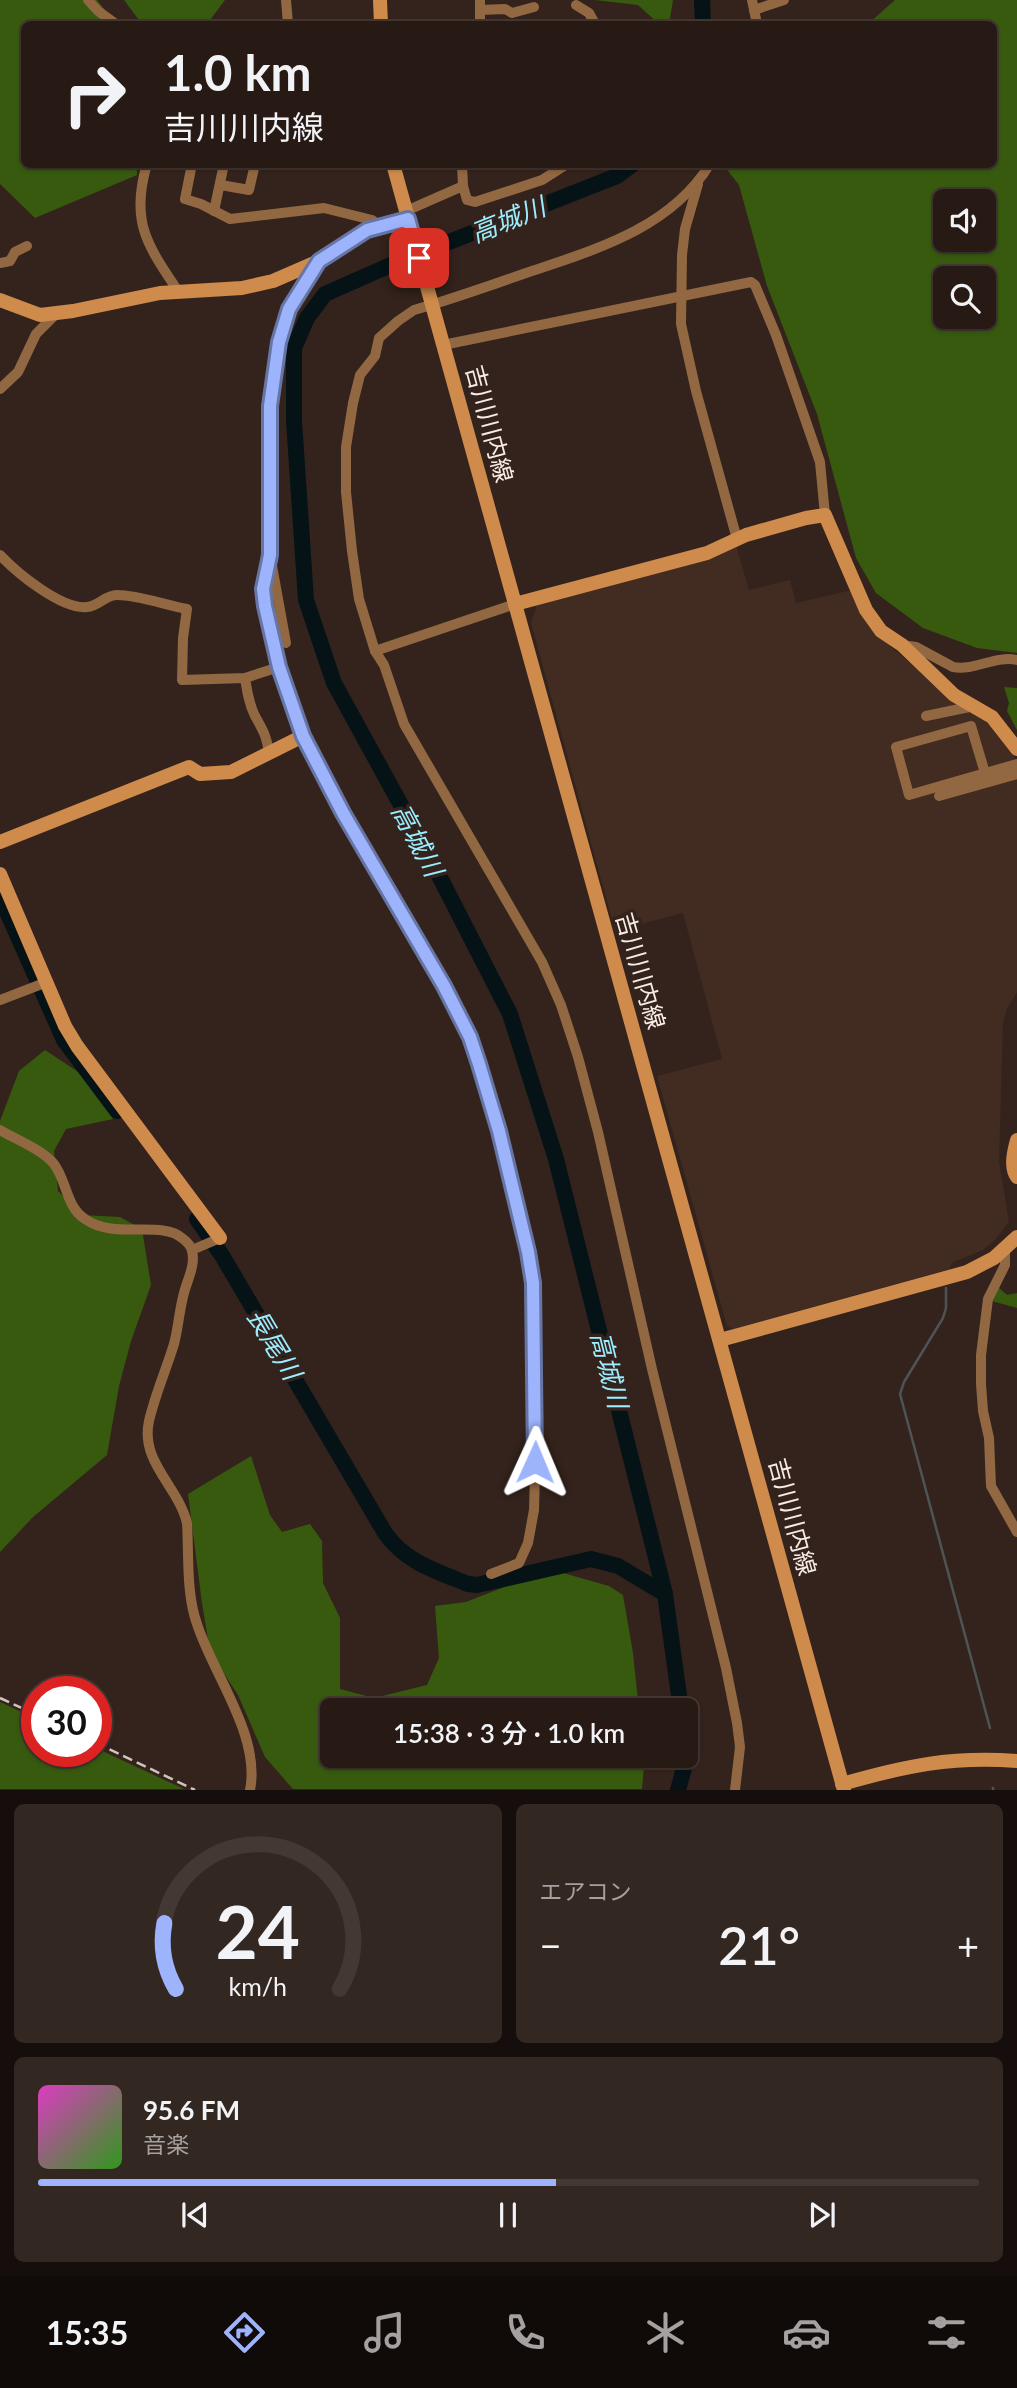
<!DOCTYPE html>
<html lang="ja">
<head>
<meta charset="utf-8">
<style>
	:root { --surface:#271a15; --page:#332722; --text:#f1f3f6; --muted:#a4a1a0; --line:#433834; --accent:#9db4fd }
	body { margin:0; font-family:Lato,"Noto Sans JP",sans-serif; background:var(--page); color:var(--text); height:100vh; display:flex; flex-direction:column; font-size:26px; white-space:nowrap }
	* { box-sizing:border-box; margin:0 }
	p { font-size:23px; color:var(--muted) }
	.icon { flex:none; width:38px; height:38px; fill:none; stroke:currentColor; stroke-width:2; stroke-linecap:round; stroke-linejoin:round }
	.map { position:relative; height:1790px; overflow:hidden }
	.panel { display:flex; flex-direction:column; gap:14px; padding:14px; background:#150e0c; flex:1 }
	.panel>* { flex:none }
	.hud { position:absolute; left:21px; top:21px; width:976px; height:147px; border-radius:10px; box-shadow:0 2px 5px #0004,0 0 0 2px var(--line); background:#271a15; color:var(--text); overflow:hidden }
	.buttons { position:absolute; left:933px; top:189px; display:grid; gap:14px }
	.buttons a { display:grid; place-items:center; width:63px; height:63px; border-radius:10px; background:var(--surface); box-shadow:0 2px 5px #0004,0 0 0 2px var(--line); font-size:35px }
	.speed { position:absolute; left:21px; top:1676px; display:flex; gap:14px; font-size:35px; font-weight:700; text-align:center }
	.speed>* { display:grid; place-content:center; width:91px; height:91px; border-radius:50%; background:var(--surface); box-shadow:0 2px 5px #0004,0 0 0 2px var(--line); line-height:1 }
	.speed .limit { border:10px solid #d22; background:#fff; color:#111 }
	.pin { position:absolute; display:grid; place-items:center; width:60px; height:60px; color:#fff; margin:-30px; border-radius:14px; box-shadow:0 4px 10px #0006 }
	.me { position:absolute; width:77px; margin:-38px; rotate:1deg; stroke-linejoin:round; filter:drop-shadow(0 0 5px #0008) }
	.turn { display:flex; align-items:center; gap:24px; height:147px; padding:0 28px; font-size:32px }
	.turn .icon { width:91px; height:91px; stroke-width:2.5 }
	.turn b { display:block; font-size:49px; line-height:60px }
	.big { font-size:52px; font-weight:600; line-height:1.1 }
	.panel .card { flex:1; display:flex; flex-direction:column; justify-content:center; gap:10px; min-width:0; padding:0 24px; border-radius:10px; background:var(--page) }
	.panel .dial { align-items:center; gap:0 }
	.dial svg { height:182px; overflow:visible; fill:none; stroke:var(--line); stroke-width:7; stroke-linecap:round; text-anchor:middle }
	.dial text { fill:var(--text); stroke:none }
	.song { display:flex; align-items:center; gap:21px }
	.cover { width:84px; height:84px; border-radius:10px; background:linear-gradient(135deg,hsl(310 70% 55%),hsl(110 70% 35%)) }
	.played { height:7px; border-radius:4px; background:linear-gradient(90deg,var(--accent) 55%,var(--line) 55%) }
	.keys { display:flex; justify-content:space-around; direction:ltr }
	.heat { display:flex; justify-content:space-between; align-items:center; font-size:38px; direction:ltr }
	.panel .tiles { flex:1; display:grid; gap:14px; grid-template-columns:1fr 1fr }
	.card:last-child { grid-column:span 2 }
	.trip { position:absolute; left:320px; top:1698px; width:378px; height:70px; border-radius:10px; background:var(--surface); box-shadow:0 2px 5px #0004,0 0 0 2px var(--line); font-weight:600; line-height:70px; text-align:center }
	.menu { display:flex; height:112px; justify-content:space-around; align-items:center; background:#100a08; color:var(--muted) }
	.menu .icon { width:49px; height:49px }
	.menu .active { color:var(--accent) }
	.menu b { font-size:32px; color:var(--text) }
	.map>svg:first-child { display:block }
	.built { fill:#422b21 }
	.forest { fill:#375a0f; fill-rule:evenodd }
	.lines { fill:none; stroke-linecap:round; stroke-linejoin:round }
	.stream { stroke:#4e5455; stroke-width:2.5 }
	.river { stroke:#051316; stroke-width:16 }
	.street { stroke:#926842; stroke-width:10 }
	.secondary { stroke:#cf8b4c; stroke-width:14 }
	.rail { stroke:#d1c4be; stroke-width:2.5; stroke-dasharray:10 5; stroke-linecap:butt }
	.route-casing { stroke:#6675a4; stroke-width:18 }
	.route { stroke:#9db4fd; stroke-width:12 }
	.labels { text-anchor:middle; stroke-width:7; stroke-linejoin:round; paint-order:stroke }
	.street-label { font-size:24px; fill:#f8ece7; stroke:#34231c }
	.water-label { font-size:26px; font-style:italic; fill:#9bedff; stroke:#34231c }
</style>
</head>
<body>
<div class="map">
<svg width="1017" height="1790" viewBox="0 0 1017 1790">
	<rect width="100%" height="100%" fill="#34231c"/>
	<path class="built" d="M736,545L749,590L790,580L796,603L852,590L874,632L955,702L985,716L1013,753L1017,764V992L1007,1009L1003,1022L999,1161L1009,1222L995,1240L983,1250L953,1262L949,1269L733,1329L727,1326L657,1076L722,1059L683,913L615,931L531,623L537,605Z"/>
	<g class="forest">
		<path d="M0,0H97L116,24H24V164L137,165V175L35,218L0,184Z"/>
		<path d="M124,0H225L207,24H142Z"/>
		<path d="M595,0H673L669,24H659L638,5Z"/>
		<path d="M895,0H1017V653L977,648L923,628L876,593L856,558L817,414L767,286L739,185L725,167L728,164H994V24H868ZM945,201H984V240H945ZM945,278H984V317H945Z"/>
		<path d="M1004,687L1017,688V730L1007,711L1009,703Z"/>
		<path d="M45,1050L89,1079L113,1119L66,1129L54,1151L58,1191L82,1215L120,1217L142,1229L151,1285L131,1341L119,1386L107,1455L33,1517L0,1552V1121L19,1071Z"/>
		<path d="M998,1287L1007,1295L1017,1293V1308L992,1301L993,1294Z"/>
		<path d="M251,1456L270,1515L282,1532L310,1524L322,1541L323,1583L340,1618V1689L374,1698L427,1685L439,1658L435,1606L466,1602L517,1582L563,1573L609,1586L623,1595L633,1653L639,1710H332V1755H645L642,1789H293L265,1757L238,1695L210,1652L202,1603L188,1494Z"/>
		<path d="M0,1702L37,1719V1752H96V1748L184,1789H0Z"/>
	</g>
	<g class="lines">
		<g class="stream">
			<path d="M946,1288V1308L943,1318L904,1382L900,1394L990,1728"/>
			<path d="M993,1788V1790"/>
		</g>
		<g class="river">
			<path d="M702,0L703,24"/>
			<path d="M633,164L617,176L393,264L325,294L307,318L294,348V421L306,600L334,683L429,856L510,1014L556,1159L665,1594L681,1710"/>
			<path d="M0,896L64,1040L117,1111"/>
			<path d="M197,1219L223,1257L385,1533C405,1562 436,1571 468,1584L477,1585L591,1559L618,1566L665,1594"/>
			<path d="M678,1790L688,1754L686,1741"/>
		</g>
		<g class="street">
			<path d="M88,0L98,11L116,24"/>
			<path d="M286,0L288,24"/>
			<path d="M752,0L757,24"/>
			<path d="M576,5L589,13L595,24"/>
			<path d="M480,10L505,9L512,13L534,7"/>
			<path d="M754,10L784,0"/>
			<path d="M480,24V0"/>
			<path d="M147,164C130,221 147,245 178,291"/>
			<path d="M192,164L185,199L201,204L230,219L324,208L372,220L380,226"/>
			<path d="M330,164H331"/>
			<path d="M462,164L463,186"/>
			<path d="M710,164C670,229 594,250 526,273C489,286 452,299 414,310L398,321L379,338L375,356L360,375L353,403L346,447V492L352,551L359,599L375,651L384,665L404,724L542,962L561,1005L578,1057L598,1132L652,1369L726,1668L737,1723L740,1747L735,1790"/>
			<path d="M698,184L685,229L682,255L681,324L696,391L737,539"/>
			<path d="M221,185L249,190L255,164"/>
			<path d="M214,211L224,164"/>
			<path d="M406,211L463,186L467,200L475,202L542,180L567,164"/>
			<path d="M0,263L10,261L15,252L27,246"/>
			<path d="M443,345L751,282L755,285L776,335L820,462L825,515"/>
			<path d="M0,389L18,372L36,334L56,314"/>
			<path d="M0,555C17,573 62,610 87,607C99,606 105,595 117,595C138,595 165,605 187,609L183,638L182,680L245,678L279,667L267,619L263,589L270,555"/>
			<path d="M286,643L270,555V406L280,342L289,309L319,261"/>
			<path d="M902,645L916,647L953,667C975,671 996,655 1017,660"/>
			<path d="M375,651L515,604"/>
			<path d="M245,678C247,691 249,704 255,716C263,730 266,735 269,752"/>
			<path d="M926,716L974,706"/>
			<path d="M303,736L343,813L428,956L459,1014L479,1064L499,1131L528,1252L533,1283L536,1438L534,1510L528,1543L519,1563L491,1574"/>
			<path d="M985,773L971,726L896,747L909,795L1017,764"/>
			<path d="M939,796L1017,774"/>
			<path d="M0,1000L47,982"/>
			<path d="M0,1130C17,1140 41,1149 54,1164C67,1181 66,1207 85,1219C114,1240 161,1220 182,1238C186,1241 191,1246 192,1251C196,1266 186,1282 183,1297C179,1313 178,1329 174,1344C166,1370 155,1395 149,1421C140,1462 178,1486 187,1523C189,1555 186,1593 197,1624C213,1674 261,1736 250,1790"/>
			<path d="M192,1250L220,1238"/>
			<path d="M1005,1250V1265L988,1299L981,1355V1384L983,1411L989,1438L991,1486L1017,1532"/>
		</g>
		<g class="secondary">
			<path d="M380,0L381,24"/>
			<path d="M393,164L844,1790"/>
			<path d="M0,300L40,315L73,311L160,293L242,288L273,281L319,261L367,231L408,219"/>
			<path d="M515,604L707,553L746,535L806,518L825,515L866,610L881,631L902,645L954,695L992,717L1017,749"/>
			<path d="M0,842L189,767L200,774L231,772L303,736L279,667"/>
			<path d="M0,874L65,1026L77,1046L220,1238"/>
			<path d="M1017,1140C1014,1151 1010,1167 1017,1177"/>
			<path d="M720,1340L967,1272L994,1258L1017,1237"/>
			<path d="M842,1784C905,1766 951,1756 1017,1761"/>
		</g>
		<g class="rail">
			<path d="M0,1698L37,1715"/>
			<path d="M96,1743L195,1790"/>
		</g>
	</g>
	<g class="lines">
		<defs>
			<path id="route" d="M419,258L408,219L367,230L319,261L289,309L279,342L270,406V555L263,589L265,606L279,667L303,736L343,813L444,986L470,1037L479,1064L499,1131L528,1252L533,1283L535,1462"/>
		</defs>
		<use href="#route" class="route-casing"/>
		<use href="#route" class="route"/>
	</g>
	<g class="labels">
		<g class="street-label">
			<text transform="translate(489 424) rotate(75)" y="8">吉川川内線</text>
			<text transform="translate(640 971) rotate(74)" y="8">吉川川内線</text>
			<text transform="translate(792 1517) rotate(75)" y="8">吉川川内線</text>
		</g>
		<g class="water-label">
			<text transform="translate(508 220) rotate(-22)" y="9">高城川</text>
			<text transform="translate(417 840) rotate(62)" y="9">高城川</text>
			<text transform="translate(274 1344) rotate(59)" y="9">長尾川</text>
			<text transform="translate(609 1370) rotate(76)" y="9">高城川</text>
		</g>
	</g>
</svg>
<div class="buttons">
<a><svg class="icon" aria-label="sound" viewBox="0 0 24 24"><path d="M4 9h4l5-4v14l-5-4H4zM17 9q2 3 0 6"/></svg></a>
<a><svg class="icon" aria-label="search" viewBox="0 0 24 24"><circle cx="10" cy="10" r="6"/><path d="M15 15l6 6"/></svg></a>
</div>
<div class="speed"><div class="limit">30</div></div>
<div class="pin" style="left:419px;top:258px;background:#d93025"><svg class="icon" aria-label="arrive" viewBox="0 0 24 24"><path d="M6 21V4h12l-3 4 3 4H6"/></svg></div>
<svg class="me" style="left:535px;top:1462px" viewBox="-20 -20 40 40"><path d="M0-17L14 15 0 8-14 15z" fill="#9db4fd" stroke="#fff" stroke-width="4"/></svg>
<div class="trip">15:38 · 3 分 · 1.0 km</div>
<div class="hud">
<div class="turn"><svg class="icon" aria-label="right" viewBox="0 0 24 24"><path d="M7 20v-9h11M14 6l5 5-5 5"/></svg><div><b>1.0 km</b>吉川川内線</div></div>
</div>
</div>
<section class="panel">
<div class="tiles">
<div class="card dial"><svg viewBox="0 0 100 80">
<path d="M14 69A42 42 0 1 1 86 69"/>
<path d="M14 69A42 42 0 0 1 9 40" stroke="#9db4fd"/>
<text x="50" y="56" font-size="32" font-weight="700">24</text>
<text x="50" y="72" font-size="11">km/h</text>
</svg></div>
<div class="card"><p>エアコン</p>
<div class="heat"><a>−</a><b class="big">21°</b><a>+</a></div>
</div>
<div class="card">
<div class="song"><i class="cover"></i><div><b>95.6 FM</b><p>音楽</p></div></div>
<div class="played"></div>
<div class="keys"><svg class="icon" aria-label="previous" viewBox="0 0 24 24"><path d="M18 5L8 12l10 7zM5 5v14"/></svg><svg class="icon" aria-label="pause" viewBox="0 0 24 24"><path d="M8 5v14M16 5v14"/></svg><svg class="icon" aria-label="next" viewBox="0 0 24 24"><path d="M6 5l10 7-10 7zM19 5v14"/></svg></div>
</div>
</div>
</section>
<nav class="menu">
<b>15:35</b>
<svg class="icon active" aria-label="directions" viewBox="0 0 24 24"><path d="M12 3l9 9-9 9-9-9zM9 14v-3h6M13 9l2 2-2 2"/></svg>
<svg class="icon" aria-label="music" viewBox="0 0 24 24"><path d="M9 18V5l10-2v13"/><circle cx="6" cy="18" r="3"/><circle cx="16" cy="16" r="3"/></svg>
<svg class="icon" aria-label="phone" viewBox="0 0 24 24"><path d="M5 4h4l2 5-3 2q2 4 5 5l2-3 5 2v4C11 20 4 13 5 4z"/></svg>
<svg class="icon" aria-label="climate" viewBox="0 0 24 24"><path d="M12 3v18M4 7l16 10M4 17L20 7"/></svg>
<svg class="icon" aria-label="car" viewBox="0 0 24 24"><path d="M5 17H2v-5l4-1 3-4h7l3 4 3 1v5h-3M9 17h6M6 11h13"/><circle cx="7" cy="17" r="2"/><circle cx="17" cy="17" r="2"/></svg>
<svg class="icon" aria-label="filters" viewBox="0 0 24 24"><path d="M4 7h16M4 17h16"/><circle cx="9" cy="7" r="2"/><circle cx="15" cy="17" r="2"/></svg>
</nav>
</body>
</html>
